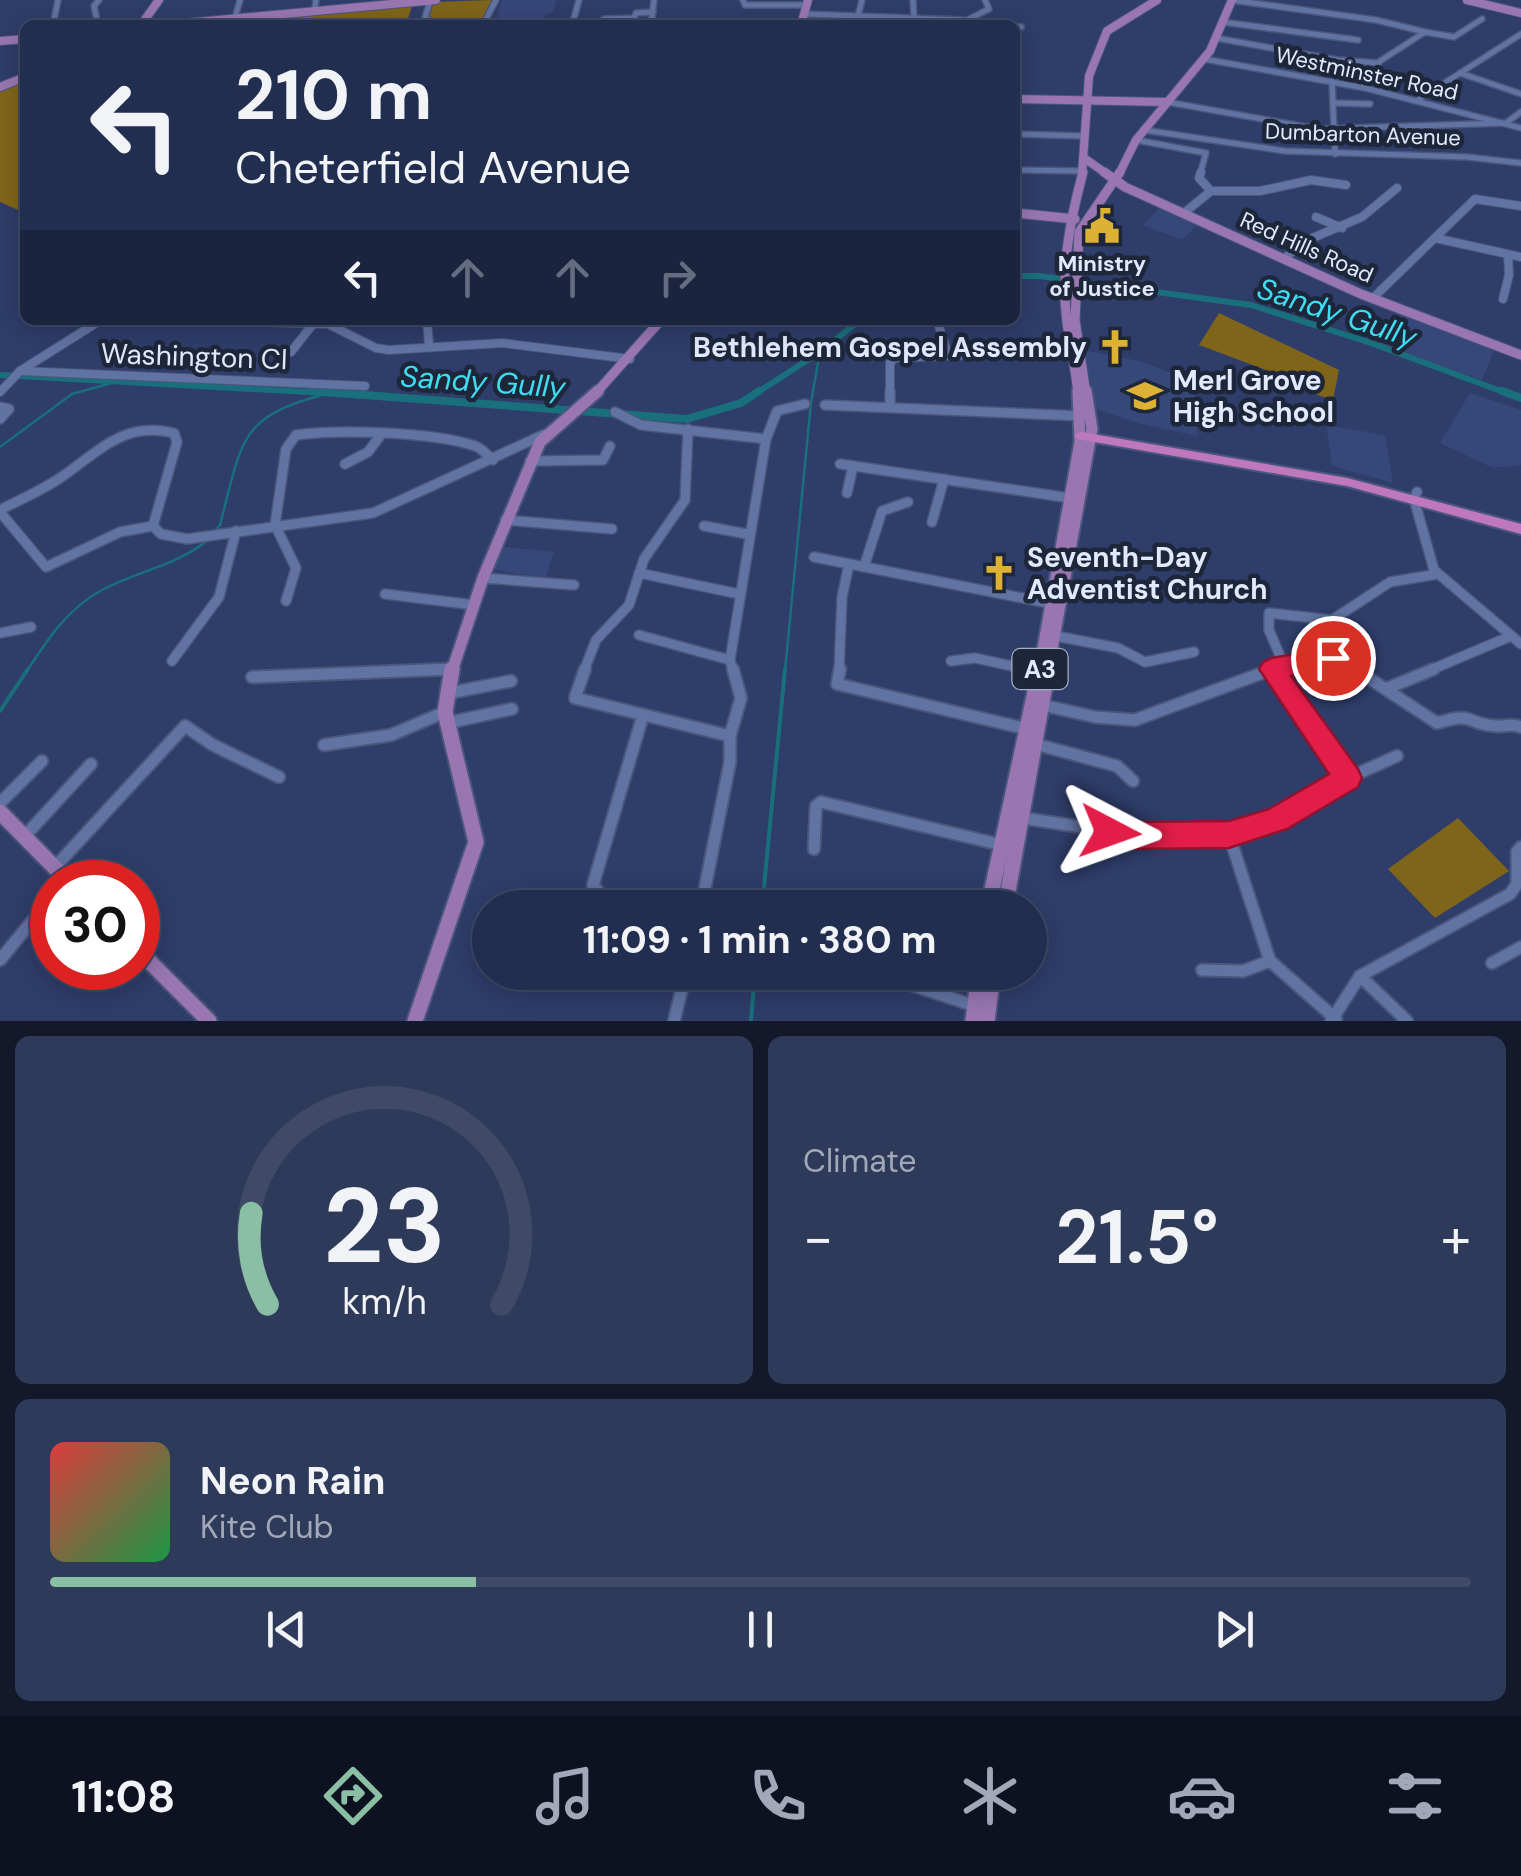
<!DOCTYPE html>
<html lang="en">
<head>
<meta charset="utf-8">
<style>
	:root { --surface:#222e4f; --page:#2e3a59; --text:#f1f3f6; --muted:#a2a8b7; --line:#3f4a66; --accent:#8abfa5 }
	body { margin:0; font-family:"DM Sans",sans-serif; background:var(--page); color:var(--text); height:100vh; display:flex; flex-direction:column; font-size:38px; white-space:nowrap }
	* { box-sizing:border-box; margin:0 }
	p { font-size:32px; color:var(--muted) }
	.icon { flex:none; width:55px; height:55px; fill:none; stroke:currentColor; stroke-width:2; stroke-linecap:round; stroke-linejoin:round }
	.map { position:relative; height:1021px; overflow:hidden }
	.side { display:flex; flex-direction:column; gap:15px; padding:15px; background:#13192b; flex:1 }
	.side>* { flex:none }
	.hud { position:absolute; left:20px; top:20px; width:1000px; height:305px; border-radius:15px; box-shadow:0 5px 25px #0003,0 0 0 2px var(--line); background:#222e4f; color:var(--text); overflow:hidden }
	.speed { position:absolute; left:30px; top:860px; display:flex; gap:20px; font-size:50px; font-weight:700; text-align:center }
	.speed>* { display:grid; place-content:center; width:130px; height:130px; border-radius:50%; background:var(--surface); box-shadow:0 5px 25px #0003,0 0 0 2px var(--line); line-height:1 }
	.speed .limit { border:15px solid #d22; background:#fff; color:#111 }
	.pin { position:absolute; display:grid; place-items:center; width:85px; height:85px; color:#fff; margin:-42px; border:5px solid #fff; border-radius:50%; box-shadow:0 2px 10px #0007 }
	.me { position:absolute; width:110px; margin:-55px; rotate:94deg; stroke-linejoin:round; filter:drop-shadow(0 0 8px #0008) }
	.turn { display:flex; align-items:center; gap:35px; height:210px; padding:0 50px; font-size:45px }
	.turn .icon { width:130px; height:130px; stroke-width:2.5 }
	.turn b { display:block; font-size:70px; line-height:85px }
	.lanes { display:flex; align-items:center; height:95px; padding:0 50px; background:#0003; justify-content:center; gap:50px; direction:ltr }
	.lanes .off { opacity:.35 }
	.big { font-size:75px; font-weight:700; line-height:1.1 }
	.side .tile { flex:1; display:flex; flex-direction:column; justify-content:center; gap:15px; min-width:0; padding:0 35px; border-radius:15px; background:var(--page) }
	.side .dial { align-items:center; gap:0 }
	.dial svg { height:260px; overflow:visible; fill:none; stroke:var(--line); stroke-width:7; stroke-linecap:round; text-anchor:middle }
	.dial text { fill:var(--text); stroke:none }
	.song { display:flex; align-items:center; gap:30px }
	.cover { width:120px; height:120px; border-radius:15px; background:linear-gradient(135deg,hsl(0 70% 55%),hsl(140 70% 35%)) }
	.played { height:10px; border-radius:5px; background:linear-gradient(90deg,var(--accent) 30%,var(--line) 30%) }
	.keys { display:flex; justify-content:space-around; direction:ltr }
	.heat { display:flex; justify-content:space-between; align-items:center; font-size:55px; direction:ltr }
	.side .tiles { flex:1; display:grid; gap:15px; grid-template-columns:1fr 1fr }
	.tile:last-child { grid-column:span 2 }
	.trip { position:absolute; left:472px; top:890px; width:575px; height:100px; border-radius:50px; background:var(--surface); box-shadow:0 5px 25px #0003,0 0 0 2px var(--line); font-weight:700; line-height:100px; text-align:center }
	.dock { display:flex; height:160px; justify-content:space-around; align-items:center; background:#0e1220; color:var(--muted) }
	.dock .icon { width:70px; height:70px }
	.dock .active { color:var(--accent) }
	.dock b { font-size:45px; color:var(--text) }
	.map>svg:first-child { display:block }
	.built { fill:#364779 }
	.green { fill:#7f651a }
	.lines { fill:none; stroke-linecap:round; stroke-linejoin:round }
	.stream-far1 { stroke:#196f7b; stroke-width:2.5 }
	.stream { stroke:#196f7b; stroke-width:4 }
	.canal-far1 { stroke:#196f7b; stroke-width:6 }
	.canal { stroke:#196f7b; stroke-width:8 }
	.minor-far3-casing { stroke:#4b567b; stroke-width:8 }
	.minor-far2-casing { stroke:#4b567b; stroke-width:10 }
	.minor-far1-casing { stroke:#4b567b; stroke-width:12 }
	.minor-casing { stroke:#4b567b; stroke-width:15 }
	.major-far3-casing { stroke:#4b567b; stroke-width:10 }
	.major-far2-casing { stroke:#4b567b; stroke-width:11 }
	.major-far1-casing { stroke:#4b567b; stroke-width:15 }
	.major-casing { stroke:#4b567b; stroke-width:19 }
	.highway-casing { stroke:#4b567b; stroke-width:4 }
	.minor-far3 { stroke:#6173a3; stroke-width:5 }
	.minor-far2 { stroke:#6173a3; stroke-width:8 }
	.minor-far1 { stroke:#6173a3; stroke-width:9 }
	.minor { stroke:#6173a3; stroke-width:11 }
	.major-far3 { stroke:#9976b1; stroke-width:8 }
	.major-far2 { stroke:#9976b1; stroke-width:9 }
	.major-far1 { stroke:#9976b1; stroke-width:11 }
	.major { stroke:#9976b1; stroke-width:15 }
	.highway { fill:#be78bb; fill-rule:evenodd }
	.route { fill:#e11d48; stroke:#92132f; stroke-width:2.5 }
	.labels { text-anchor:middle; stroke-width:9; stroke-linejoin:round; paint-order:stroke }
	.far-street-label { font-size:22px; fill:#e0e9ff; stroke:#1e263a }
	.far-poi-label { font-size:22px; font-weight:bold; fill:#e0e9ff; stroke:#1e263a }
	.shield { fill:#1e263a; stroke:#a6aec4; stroke-width:2.5 }
	.shield-label { font-size:25px; font-weight:bold; fill:#e0e9ff }
	.poi-label { font-size:28px; font-weight:bold; fill:#e0e9ff; stroke:#1e263a; text-anchor:start }
	.street-label { font-size:28px; fill:#e0e9ff; stroke:#1e263a }
	.water-label { font-size:30px; font-style:italic; fill:#3fddf2; stroke:#1e263a }
</style>
</head>
<body>
<div class="map">
<svg width="1521" height="1021" viewBox="0 0 1521 1021">
	<rect width="100%" height="100%" fill="#2e3d69"/>
	<g class="built">
		<path d="M502,0H556L553,13L545,14L544,25H495Z"/>
		<path d="M1160,208L1198,224L1182,240L1142,225Z"/>
		<path d="M1400,314L1494,350L1482,380L1378,345Z"/>
		<path d="M1083,350L1139,361L1196,382L1197,436L1141,424L1096,409Z"/>
		<path d="M1470,393L1521,410V465L1493,468L1440,443Z"/>
		<path d="M1326,425L1385,435L1393,483L1332,466Z"/>
		<path d="M499,546L554,552L545,579L492,569Z"/>
	</g>
	<g class="green">
		<path d="M493,0C490,6 487,18 482,22C470,32 438,25 427,16L431,2Z"/>
		<path d="M417,5L412,6L407,22L182,25Z"/>
		<path d="M25,78V213L0,202V89Z"/>
		<path d="M1219,313L1339,370L1333,400L1300,389L1301,383L1199,345Z"/>
		<path d="M1458,818L1509,871L1435,918L1388,869Z"/>
	</g>
	<g class="lines">
		<g class="stream-far1">
			<path d="M0,447L72,394L126,379"/>
			<path d="M213,533L220,525C243,437 239,414 335,392"/>
			<path d="M27,671C47,640 68,608 102,590C137,571 177,566 209,539"/>
			<path d="M785,671L811,402L820,352"/>
		</g>
		<g class="stream">
			<path d="M0,711L28,669"/>
			<path d="M762,908L785,669"/>
			<path d="M751,1021L755,972"/>
		</g>
		<g class="canal-far1">
			<path d="M1015,276H1040L1251,305L1368,342L1509,394"/>
			<path d="M0,375L344,394"/>
			<path d="M755,394L820,352L860,320"/>
		</g>
		<g class="canal">
			<path d="M310,391L687,419L741,403L759,391"/>
			<path d="M1502,391L1521,398"/>
		</g>
		<defs>
			<g id="minor-far3">
				<path d="M743,0L745,5H807"/>
				<path d="M913,0L914,18"/>
				<path d="M1231,0L1376,20L1425,32L1380,61L1365,88"/>
				<path d="M430,1L425,18L438,25"/>
				<path d="M315,7L316,0"/>
				<path d="M805,14L963,20L980,25"/>
				<path d="M858,16L862,0"/>
				<path d="M235,18L240,0"/>
				<path d="M604,19L634,18L636,13L653,12"/>
				<path d="M967,20L989,9L985,0"/>
				<path d="M1222,22L1358,40"/>
				<path d="M729,23H801"/>
				<path d="M53,25L58,0"/>
				<path d="M98,25L94,6L99,0"/>
				<path d="M483,25L496,0"/>
				<path d="M572,25L579,0"/>
				<path d="M651,25L654,0"/>
				<path d="M1000,25L1021,27"/>
				<path d="M1425,32L1454,37L1482,19"/>
				<path d="M1015,37V42"/>
				<path d="M1216,38L1338,60L1378,63"/>
				<path d="M1204,59L1365,88L1521,128"/>
				<path d="M1460,73L1521,94"/>
				<path d="M1332,81L1335,154"/>
				<path d="M1418,100L1521,34"/>
				<path d="M1167,102L1318,129L1506,123L1521,112"/>
				<path d="M1333,103L1370,104"/>
				<path d="M1144,130L1285,151L1467,157L1521,163"/>
				<path d="M1015,134L1084,136"/>
				<path d="M1136,140L1206,153L1200,174"/>
				<path d="M1015,170L1083,171"/>
			</g>
			<g id="minor-far2">
				<path d="M1201,172L1199,178L1211,191"/>
				<path d="M1184,213L1211,191H1260L1311,180L1346,185"/>
				<path d="M1316,217L1342,228"/>
				<path d="M1435,238L1521,257"/>
				<path d="M1284,259L1303,242L1362,217L1397,188"/>
				<path d="M1373,298L1475,199L1521,206"/>
				<path d="M1503,299L1509,275L1508,255"/>
				<path d="M212,320L328,324L376,348L389,350L502,343L630,359"/>
				<path d="M427,320L429,345"/>
				<path d="M937,320L948,355"/>
				<path d="M291,352L313,324"/>
				<path d="M20,371L365,386"/>
				<path d="M0,392L20,371L101,320"/>
				<path d="M890,394V363L895,358L1071,351"/>
			</g>
			<g id="minor-far1">
				<path d="M890,391V407"/>
				<path d="M825,405L1082,416"/>
				<path d="M0,407L9,409L0,419"/>
				<path d="M615,412L641,425L766,439"/>
				<path d="M530,461L603,460L610,446"/>
				<path d="M345,464L368,452L380,436"/>
				<path d="M840,464L1070,498"/>
				<path d="M1417,492L1414,499L1434,570L1521,644"/>
				<path d="M847,493L853,466"/>
				<path d="M0,510C21,499 43,490 63,476C100,450 125,421 174,433L177,442L153,526"/>
				<path d="M0,512L46,567L120,532L153,526"/>
				<path d="M505,520L612,529"/>
				<path d="M932,522L944,479"/>
				<path d="M153,526L161,534L187,539L373,513L545,434"/>
				<path d="M704,526L747,534"/>
				<path d="M814,557L1053,604"/>
				<path d="M864,567L882,511L908,502"/>
				<path d="M639,573L739,594"/>
				<path d="M483,578L574,585"/>
				<path d="M385,594L474,605"/>
				<path d="M286,601L296,568L275,525L286,449L296,435C338,429 434,432 475,446C482,448 487,455 493,460"/>
				<path d="M0,633L31,627"/>
				<path d="M639,635L730,660"/>
				<path d="M1056,636L1118,648L1145,662L1194,652"/>
				<path d="M172,661L219,597L236,531"/>
				<path d="M951,661L975,658L1035,671"/>
				<path d="M1284,665L1269,630V613L1332,620L1390,582L1438,574"/>
				<path d="M398,671L452,669"/>
				<path d="M584,671L596,640L629,605L644,559L685,500L688,429"/>
				<path d="M733,671L730,660L766,439L777,411L805,404"/>
				<path d="M839,671L842,597L849,564"/>
				<path d="M1266,671L1339,658L1359,671"/>
				<path d="M1428,671L1511,636"/>
			</g>
			<g id="minor">
				<path d="M585,669L575,698L730,736"/>
				<path d="M840,669L837,684L1027,729"/>
				<path d="M1024,669L1039,672"/>
				<path d="M1272,669L1348,778"/>
				<path d="M1355,669L1437,723C1476,711 1464,724 1496,726C1506,727 1510,723 1521,727"/>
				<path d="M252,677L452,669"/>
				<path d="M1388,688L1434,669"/>
				<path d="M449,693L511,681"/>
				<path d="M1042,705L1095,717L1135,720L1273,669"/>
				<path d="M643,715L593,885L600,894L645,908"/>
				<path d="M447,723L512,709"/>
				<path d="M1035,744L1117,766L1133,781"/>
				<path d="M324,745L391,735L445,712"/>
				<path d="M0,803L42,761"/>
				<path d="M1022,818L1135,835H1229L1277,820L1348,778L1397,756"/>
				<path d="M1229,835L1270,961L1336,1019"/>
				<path d="M24,837L91,764"/>
				<path d="M814,849L816,806L821,802L1002,845"/>
				<path d="M55,867L185,726L213,745L279,777"/>
				<path d="M1517,884V852L1521,847"/>
				<path d="M701,908L730,762V736L741,698L733,669"/>
				<path d="M0,960L52,897"/>
				<path d="M1492,963L1521,947"/>
				<path d="M1202,970L1243,971L1270,961"/>
				<path d="M872,972L975,1006"/>
				<path d="M1360,976L1407,1021"/>
				<path d="M674,1021L686,972"/>
				<path d="M1331,1021L1360,976L1510,894L1517,884"/>
			</g>
			<g id="major-far3">
				<path d="M1467,0L1521,13"/>
				<path d="M141,25L159,0"/>
				<path d="M164,25L436,0"/>
				<path d="M801,25L808,0"/>
				<path d="M0,41L25,39"/>
				<path d="M0,87L25,77"/>
				<path d="M1015,99L1167,102"/>
				<path d="M1084,158L1107,174"/>
				<path d="M1082,174L1089,76L1107,31L1157,0"/>
				<path d="M1119,174L1136,140L1210,51L1232,0"/>
			</g>
			<g id="major-far2">
				<path d="M1104,172L1125,187L1361,294L1521,355"/>
				<path d="M1015,213L1075,219"/>
				<path d="M595,394L661,320"/>
				<path d="M1078,394C1076,370 1070,346 1067,322C1060,272 1070,220 1083,172"/>
				<path d="M1086,394L1075,320L1079,232L1120,172"/>
			</g>
			<g id="major-far1">
				<path d="M452,671L483,578L540,442L598,391"/>
				<path d="M1039,671L1080,442L1078,391"/>
				<path d="M1048,671L1092,429L1086,391"/>
			</g>
			<g id="major">
				<path d="M0,812L69,882"/>
				<path d="M988,908L1040,669"/>
				<path d="M1005,908L1048,669"/>
				<path d="M138,950L209,1021"/>
				<path d="M415,1021L476,842L445,712L452,669"/>
				<path d="M973,1021L979,972"/>
				<path d="M987,1021L993,972"/>
			</g>
			<path id="highway" d="M1081,432L1347,478L1521,524V534L1347,486L1077,439L1075,436L1077,433Z"/>
		</defs>
		<use href="#minor-far3" class="minor-far3-casing"/>
		<use href="#minor-far2" class="minor-far2-casing"/>
		<use href="#minor-far1" class="minor-far1-casing"/>
		<use href="#minor" class="minor-casing"/>
		<use href="#major-far3" class="major-far3-casing"/>
		<use href="#major-far2" class="major-far2-casing"/>
		<use href="#major-far1" class="major-far1-casing"/>
		<use href="#major" class="major-casing"/>
		<use href="#highway" class="highway-casing"/>
		<use href="#minor-far3" class="minor-far3"/>
		<use href="#minor-far2" class="minor-far2"/>
		<use href="#minor-far1" class="minor-far1"/>
		<use href="#minor" class="minor"/>
		<use href="#major-far3" class="major-far3"/>
		<use href="#major-far2" class="major-far2"/>
		<use href="#major-far1" class="major-far1"/>
		<use href="#major" class="major"/>
		<use href="#highway" class="highway"/>
	</g>
	<path class="route" d="M1333,647L1342,650L1346,658L1342,665L1291,676L1358,769L1362,778L1358,787L1287,829L1229,848L1135,849L1099,841L1095,832L1099,822L1110,818L1135,822L1229,821L1269,809L1329,774L1259,669L1263,662L1272,658Z"/>
	<defs>
		<symbol id="civic-bare" viewBox="-9 -9 18 18"><path d="M-.6-6.5H3V-4.5H.6V-3L4-1V1h2V6H-6V1h2V-1L-.6-3ZM-1.2 2.5V6h2.4V2.5Z" fill="#ddb133" stroke="#1e263a" stroke-width="2.5" paint-order="stroke"/></symbol>
		<symbol id="church-bare" viewBox="-9 -9 18 18"><path d="M-1.2-6h2.4v3.5h3.3v2.4h-3.3V6h-2.4V-.1h-3.3v-2.4h3.3Z" fill="#ddb133" stroke="#1e263a" stroke-width="2.5" paint-order="stroke"/></symbol>
		<symbol id="school-bare" viewBox="-9 -9 18 18"><path d="M0-5L7-2L0 1L-7-2ZM-4 1L0 2.5L4 1V4Q0 6-4 4Z" fill="#ddb133" stroke="#1e263a" stroke-width="2.5" paint-order="stroke"/></symbol>
	</defs>
	<g fill-rule="evenodd">
		<use href="#civic-bare" x="1077" y="201" width="50" height="50"/>
		<use href="#church-bare" x="1090" y="322" width="50" height="50"/>
		<use href="#school-bare" x="1120" y="371" width="50" height="50"/>
		<use href="#church-bare" x="974" y="548" width="50" height="50"/>
	</g>
	<g class="labels">
		<g class="far-street-label">
			<text transform="translate(1367 73) rotate(12)" y="8">Westminster Road</text>
			<text transform="translate(1363 134) rotate(2)" y="8">Dumbarton Avenue</text>
			<text transform="translate(1307 247) rotate(24)" y="8">Red Hills Road</text>
		</g>
		<g class="far-poi-label">
			<text x="1102" y="271">Ministry<tspan x="1102" dy="25">of Justice</tspan></text>
		</g>
		<rect class="shield" x="1012.5" y="649" width="55" height="40" rx="8"/>
		<g class="shield-label">
			<text x="1040" y="678">A3</text>
		</g>
		<g class="poi-label">
			<text x="1087" y="357" text-anchor="end">Bethlehem Gospel Assembly</text>
			<text x="1173" y="390">Merl Grove<tspan x="1173" dy="32">High School</tspan></text>
			<text x="1027" y="567">Seventh-Day<tspan x="1027" dy="32">Adventist Church</tspan></text>
		</g>
		<g class="street-label">
			<text transform="translate(194 356) rotate(2)" y="10">Washington Cl</text>
		</g>
		<g class="water-label">
			<text transform="translate(1337 313) rotate(18)" y="10">Sandy Gully</text>
			<text transform="translate(483 382) rotate(4)" y="10">Sandy Gully</text>
		</g>
	</g>
</svg>
<div class="speed"><div class="limit">30</div></div>
<div class="pin" style="left:1333px;top:658px;background:#d93025"><svg class="icon" aria-label="arrive" viewBox="0 0 24 24"><path d="M6 21V4h12l-3 4 3 4H6"/></svg></div>
<svg class="me" style="left:1110px;top:832px" viewBox="-20 -20 40 40"><path d="M0-17L14 15 0 8-14 15z" fill="#e11d48" stroke="#fff" stroke-width="4"/></svg>
<div class="trip">11:09 · 1 min · 380 m</div>
<div class="hud">
<div class="turn"><svg class="icon" aria-label="left" viewBox="0 0 24 24"><path d="M17 20v-9H6M10 6l-5 5 5 5"/></svg><div><b>210 m</b>Cheterfield Avenue</div></div>
<div class="lanes"><svg class="icon" aria-label="left" viewBox="0 0 24 24"><path d="M17 20v-9H6M10 6l-5 5 5 5"/></svg><svg class="icon off" aria-label="ahead" viewBox="0 0 24 24"><path d="M12 20V5M6 11l6-6 6 6"/></svg><svg class="icon off" aria-label="ahead" viewBox="0 0 24 24"><path d="M12 20V5M6 11l6-6 6 6"/></svg><svg class="icon off" aria-label="right" viewBox="0 0 24 24"><path d="M7 20v-9h11M14 6l5 5-5 5"/></svg></div>
</div>
</div>
<section class="side">
<div class="tiles">
<div class="tile dial"><svg viewBox="0 0 100 80">
<path d="M14 69A42 42 0 1 1 86 69"/>
<path d="M14 69A42 42 0 0 1 9 41" stroke="#8abfa5"/>
<text x="50" y="56" font-size="32" font-weight="700">23</text>
<text x="50" y="72" font-size="11">km/h</text>
</svg></div>
<div class="tile"><p>Climate</p>
<div class="heat"><a>−</a><b class="big">21.5°</b><a>+</a></div>
</div>
<div class="tile">
<div class="song"><i class="cover"></i><div><b>Neon Rain</b><p>Kite Club</p></div></div>
<div class="played"></div>
<div class="keys"><svg class="icon" aria-label="previous" viewBox="0 0 24 24"><path d="M18 5L8 12l10 7zM5 5v14"/></svg><svg class="icon" aria-label="pause" viewBox="0 0 24 24"><path d="M8 5v14M16 5v14"/></svg><svg class="icon" aria-label="next" viewBox="0 0 24 24"><path d="M6 5l10 7-10 7zM19 5v14"/></svg></div>
</div>
</div>
</section>
<nav class="dock">
<b>11:08</b>
<svg class="icon active" aria-label="directions" viewBox="0 0 24 24"><path d="M12 3l9 9-9 9-9-9zM9 14v-3h6M13 9l2 2-2 2"/></svg>
<svg class="icon" aria-label="music" viewBox="0 0 24 24"><path d="M9 18V5l10-2v13"/><circle cx="6" cy="18" r="3"/><circle cx="16" cy="16" r="3"/></svg>
<svg class="icon" aria-label="phone" viewBox="0 0 24 24"><path d="M5 4h4l2 5-3 2q2 4 5 5l2-3 5 2v4C11 20 4 13 5 4z"/></svg>
<svg class="icon" aria-label="climate" viewBox="0 0 24 24"><path d="M12 3v18M4 7l16 10M4 17L20 7"/></svg>
<svg class="icon" aria-label="car" viewBox="0 0 24 24"><path d="M5 17H2v-5l4-1 3-4h7l3 4 3 1v5h-3M9 17h6M6 11h13"/><circle cx="7" cy="17" r="2"/><circle cx="17" cy="17" r="2"/></svg>
<svg class="icon" aria-label="filters" viewBox="0 0 24 24"><path d="M4 7h16M4 17h16"/><circle cx="9" cy="7" r="2"/><circle cx="15" cy="17" r="2"/></svg>
</nav>
</body>
</html>
